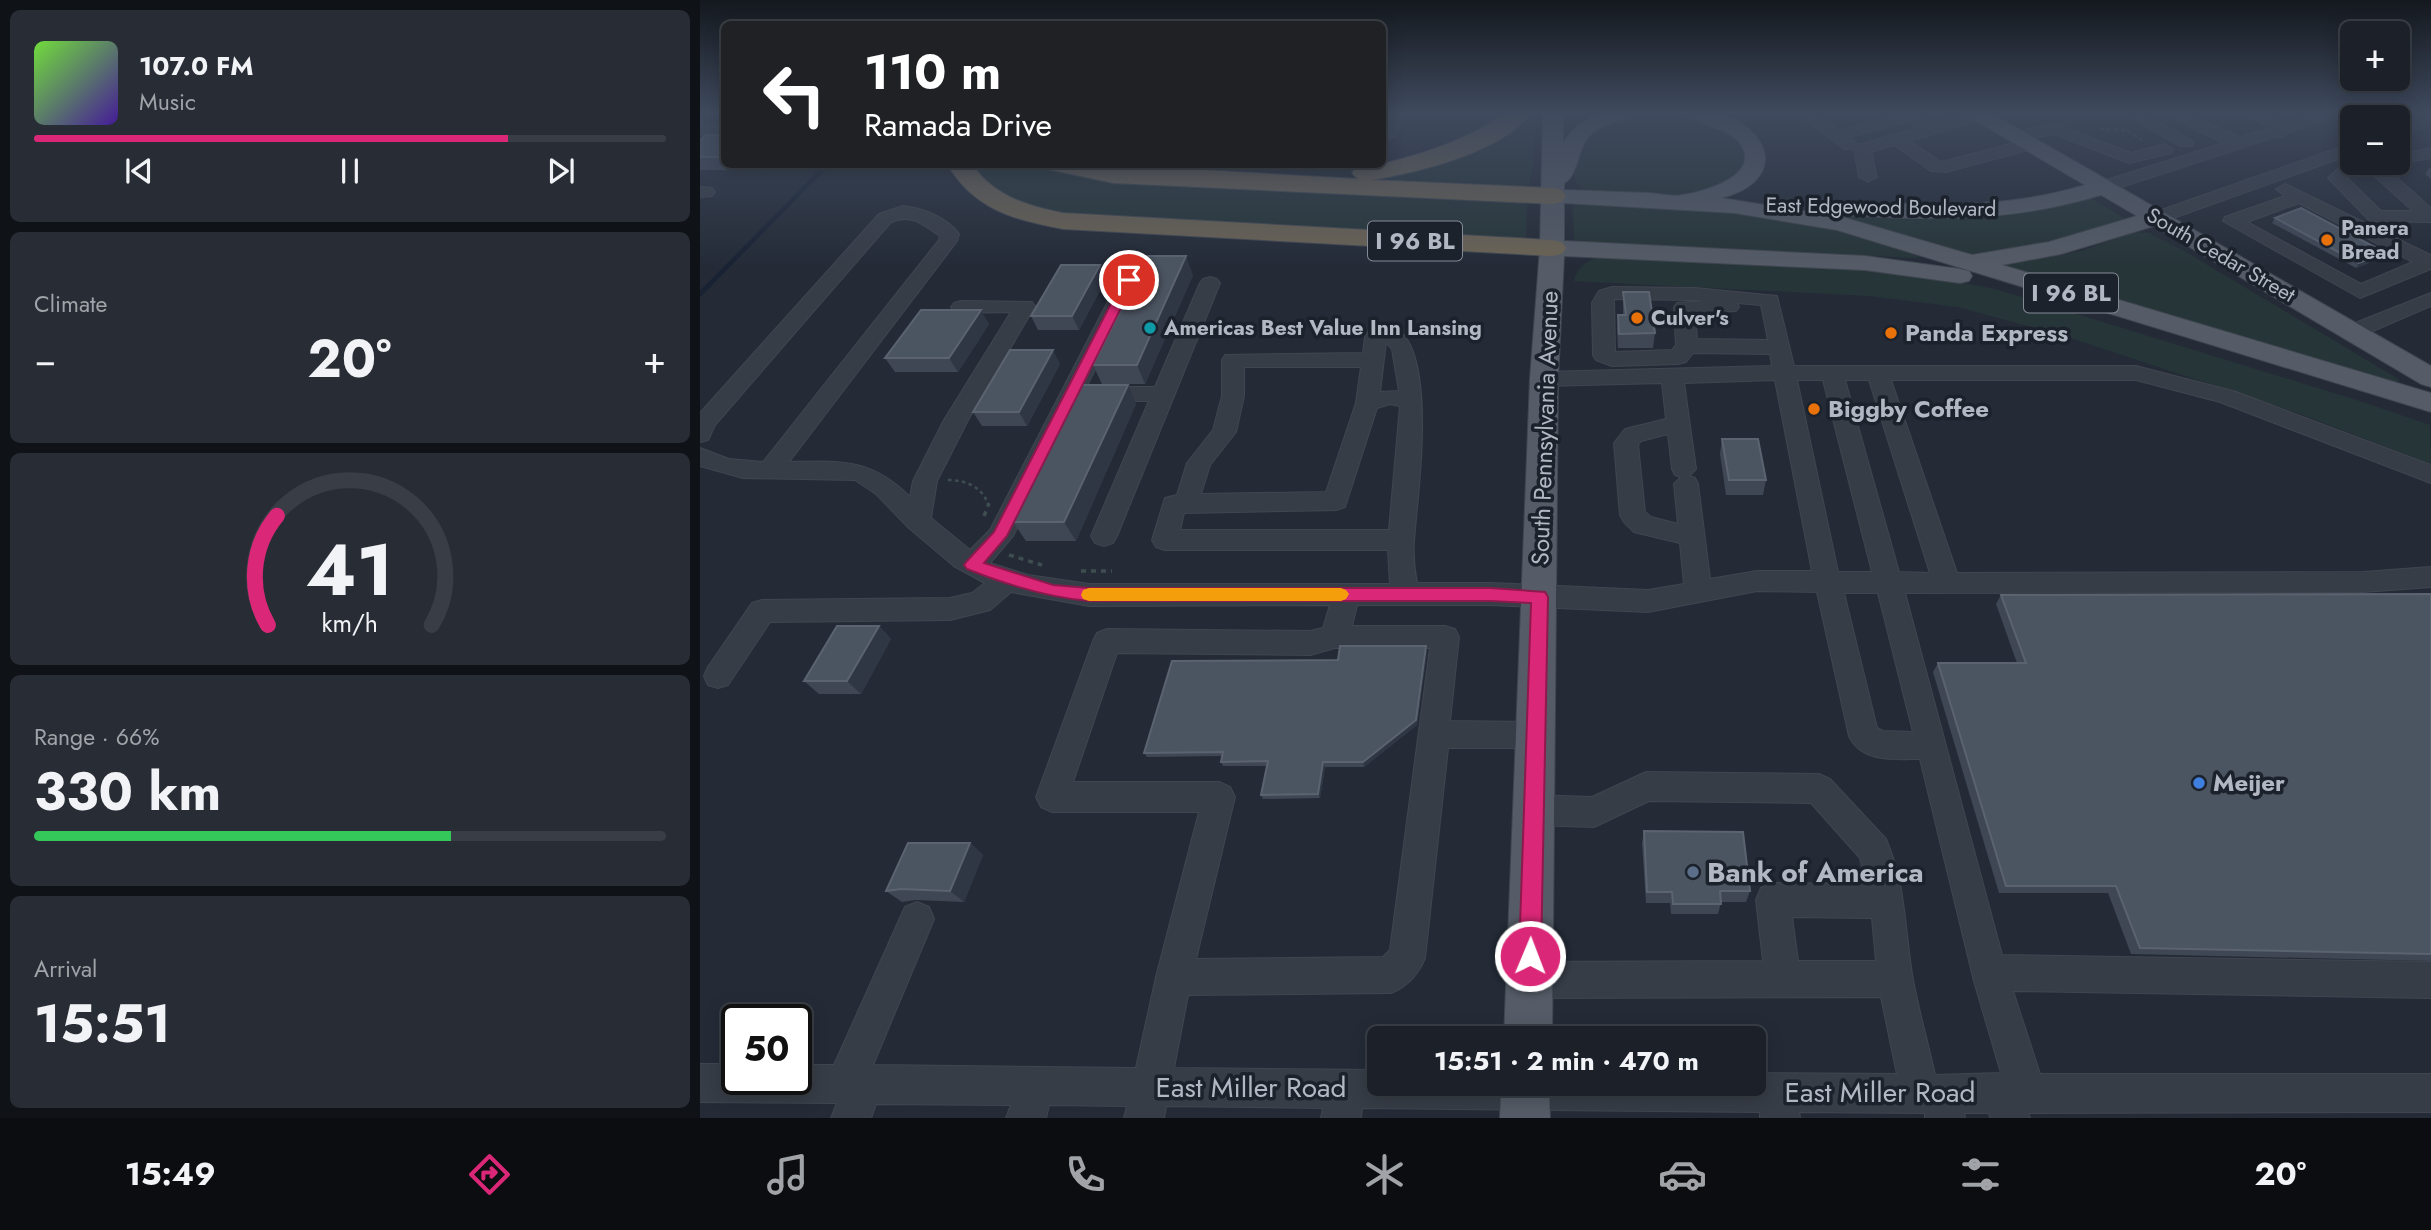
<!DOCTYPE html>
<html lang="en">
<head>
<meta charset="utf-8">
<style>
	:root { --surface:#1b2029; --page:#282d35; --text:#f1f3f6; --muted:#a0a3a8; --line:#393e46; --accent:#db2777 }
	body { margin:0; font-family:Jost,sans-serif; background:var(--page); color:var(--text); height:100vh; display:flex; flex-direction:column; font-size:26px; white-space:nowrap }
	* { box-sizing:border-box; margin:0 }
	p { font-size:23px; color:var(--muted) }
	.icon { flex:none; width:38px; height:38px; fill:none; stroke:currentColor; stroke-width:2; stroke-linecap:round; stroke-linejoin:round }
	.map { position:relative; flex:1; overflow:hidden }
	.panel { display:flex; flex-direction:column; gap:10px; padding:10px; background:#0f1217; width:700px }
	.panel>* { flex:none }
	.guide { position:absolute; left:21px; top:21px; width:665px; height:147px; border-radius:10px; box-shadow:0 4px 18px #0003,0 0 0 2px var(--line); background:#202124; color:#fff; overflow:hidden }
	.controls { position:absolute; left:1640px; top:21px; display:grid; gap:14px }
	.controls a { display:grid; place-items:center; width:70px; height:70px; border-radius:10px; background:var(--surface); box-shadow:0 4px 18px #0003,0 0 0 2px var(--line); font-size:35px }
	.speed { position:absolute; left:21px; top:1004px; display:flex; gap:14px; font-size:35px; font-weight:700; text-align:center }
	.speed>* { display:grid; place-content:center; width:91px; height:91px; border-radius:50%; background:var(--surface); box-shadow:0 4px 18px #0003,0 0 0 2px var(--line); line-height:1 }
	.speed .limit { border:4px solid #111; border-radius:10px; background:#fff; color:#111 }
	.pin { position:absolute; display:grid; place-items:center; width:60px; height:60px; color:#fff; margin:-30px; border:4px solid #fff; border-radius:50%; box-shadow:0 2px 7px #0007 }
	.me { position:absolute; width:77px; margin:-38px; rotate:1deg; stroke-linejoin:round; filter:drop-shadow(0 0 5px #0008) }
	.turn { display:flex; align-items:center; gap:24px; height:147px; padding:0 28px; font-size:32px }
	.turn .icon { width:91px; height:91px; stroke-width:2.5 }
	.turn b { display:block; font-size:49px; line-height:60px }
	.big { font-size:52px; font-weight:700; line-height:1.1 }
	.panel .card { flex:1; display:flex; flex-direction:column; justify-content:center; gap:10px; min-width:0; padding:0 24px; border-radius:10px; background:var(--page) }
	.panel .dial { align-items:center; gap:0 }
	.dial svg { height:182px; overflow:visible; fill:none; stroke:var(--line); stroke-width:7; stroke-linecap:round; text-anchor:middle }
	.dial text { fill:var(--text); stroke:none }
	.song { display:flex; align-items:center; gap:21px }
	.cover { width:84px; height:84px; border-radius:10px; background:linear-gradient(135deg,hsl(100 70% 55%),hsl(260 70% 35%)) }
	.played { height:7px; border-radius:4px; background:linear-gradient(90deg,var(--accent) 75%,var(--line) 75%) }
	.keys { display:flex; justify-content:space-around; direction:ltr }
	.heat { display:flex; justify-content:space-between; align-items:center; font-size:38px; direction:ltr }
	.charge { height:10px; border-radius:5px; background:linear-gradient(90deg,#34c759 66%,var(--line) 0) }
	.trip { position:absolute; left:667px; top:1026px; width:399px; height:70px; border-radius:10px; background:var(--surface); box-shadow:0 4px 18px #0003,0 0 0 2px var(--line); font-weight:700; line-height:70px; text-align:center }
	.tab-bar { display:flex; height:112px; justify-content:space-around; align-items:center; background:#0b0d10; color:var(--muted) }
	.tab-bar .icon { width:49px; height:49px }
	.tab-bar .current { color:var(--accent) }
	.tab-bar b { font-size:32px; color:var(--text) }
	main { display:flex; flex:1; min-height:0 }
	.map>svg:first-child { display:block }
	.green { fill:#263538 }
	.lines { fill:none; stroke-linecap:round; stroke-linejoin:round }
	.stream-far1 { stroke:#182233; stroke-width:4.5 }
	.stream { stroke:#182233; stroke-width:5 }
	.minor-casing { stroke:#404650; stroke-width:2 }
	.major-casing { stroke:#404650; stroke-width:2 }
	.highway-casing { stroke:#424852; stroke-width:2 }
	.path-far1 { stroke:#3e4e50; stroke-width:2.5; stroke-dasharray:3.5 3.5; stroke-linecap:butt }
	.path { stroke:#3e4e50; stroke-width:3.5; stroke-dasharray:5 5; stroke-linecap:butt }
	.minor { fill:#373d47; fill-rule:evenodd }
	.major { fill:#555c67; fill-rule:evenodd }
	.highway { fill:#6c6455; fill-rule:evenodd }
	.wall { fill:#3f4755 }
	.shaded-wall { fill:#2f3744 }
	.building { fill:#4b5461; stroke:#5b6370; stroke-width:2 }
	.route { fill:#db2777; stroke:#8e194d; stroke-width:2 }
	.slow { fill:#f59e0b }
	.food-dot { fill:#e8710a; stroke:#1c222c; stroke-width:2.5 }
	.culture-dot { fill:#0f9aa8; stroke:#1c222c; stroke-width:2.5 }
	.shop-dot { fill:#3f7fe0; stroke:#1c222c; stroke-width:2.5 }
	.service-dot { fill:#5c6f8a; stroke:#1c222c; stroke-width:2.5 }
	.labels { text-anchor:middle; stroke-width:7; stroke-linejoin:round; paint-order:stroke }
	.far-street-label { font-size:21px; fill:#b2b8c3; stroke:#1c222c }
	.far-poi-label { font-size:21px; font-weight:bold; fill:#b2b8c3; stroke:#1c222c; text-anchor:start }
	.shield { fill:#1c222c; stroke:#858b96; stroke-width:2 }
	.shield-label { font-size:23px; font-weight:bold; fill:#b2b8c3 }
	.poi-label { font-size:24px; font-weight:bold; fill:#b2b8c3; stroke:#1c222c; text-anchor:start }
	.street-label { font-size:24px; fill:#b2b8c3; stroke:#1c222c }
	.near-poi-label { font-size:28px; font-weight:bold; fill:#b2b8c3; stroke:#1c222c; text-anchor:start }
	.near-street-label { font-size:28px; fill:#b2b8c3; stroke:#1c222c }
</style>
</head>
<body>
<main>
<section class="panel">
<div class="card">
<div class="song"><i class="cover"></i><div><b>107.0 FM</b><p>Music</p></div></div>
<div class="played"></div>
<div class="keys"><svg class="icon" aria-label="previous" viewBox="0 0 24 24"><path d="M18 5L8 12l10 7zM5 5v14"/></svg><svg class="icon" aria-label="pause" viewBox="0 0 24 24"><path d="M8 5v14M16 5v14"/></svg><svg class="icon" aria-label="next" viewBox="0 0 24 24"><path d="M6 5l10 7-10 7zM19 5v14"/></svg></div>
</div>
<div class="card"><p>Climate</p>
<div class="heat"><a>−</a><b class="big">20°</b><a>+</a></div>
</div>
<div class="card dial"><svg viewBox="0 0 100 80">
<path d="M14 69A42 42 0 1 1 86 69"/>
<path d="M14 69A42 42 0 0 1 18 21" stroke="#db2777"/>
<text x="50" y="56" font-size="32" font-weight="700">41</text>
<text x="50" y="72" font-size="11">km/h</text>
</svg></div>
<div class="card"><p>Range · 66%</p><b class="big">330 km</b><div class="charge"></div></div>
<div class="card"><p>Arrival</p><b class="big">15:51</b></div>
</section>
<div class="map">
<svg width="1731" height="1118" viewBox="0 0 1731 1118">
	<rect width="100%" height="100%" fill="#242b37"/>
	<g class="green">
		<path d="M827,112H836L833,165L828,189L655,179L692,173L821,117Z"/>
		<path d="M947,113C982,112 1051,119 1044,167C1013,207 944,194 900,193L887,191L876,183L873,170L887,133L930,115Z"/>
		<path d="M270,165H336L396,179L827,202L826,237L817,239L364,214C324,205 298,197 270,165Z"/>
		<path d="M1390,197L1427,220L1355,242L1271,255L1119,212L1243,217Z"/>
		<path d="M887,203L1022,211L1122,224L1223,255L1216,258L874,242L873,205Z"/>
		<path d="M1433,232L1449,233L1486,252L1700,380L1695,383L1302,265L1382,251Z"/>
		<path d="M905,257C1035,264 1168,262 1295,289L1663,402L1730,425L1731,464L1603,415L1371,338L1258,307L1170,296L874,281C878,265 889,259 905,257Z"/>
	</g>
	<g class="lines">
		<path class="stream-far1" d="M7,287L128,164"/>
		<path class="stream" d="M0,294L9,285"/>
		<defs>
			<g id="minor">
				<path d="M683,112L704,114L696,136L682,142V130L687,116Z"/>
				<path d="M1095,112H1113L1140,130L1207,112L1215,113L1232,124L1275,112H1287L1289,115L1287,118L1210,141L1241,162L1330,139L1338,144L1336,148L1246,172L1231,171L1194,145L1171,152L1177,177L1168,182L1159,177L1154,149H1144ZM1207,122L1217,128L1158,145L1150,137Z"/>
				<path d="M1420,112H1440L1494,142L1492,146H1480Z"/>
				<path d="M1460,112H1481L1540,137L1570,128L1540,112H1561L1585,123L1620,112H1644L1642,115L1587,133L1582,137L1572,138L1409,191H1397L1394,187L1397,183L1524,143Z"/>
				<path d="M1731,113V124L1698,136V125Z"/>
				<path d="M1355,124L1431,153L1465,144L1473,149L1471,153L1429,163L1354,134L1317,141L1309,136L1311,133Z"/>
				<path d="M5,125L24,126V136L0,134V126Z"/>
				<path d="M1652,143V154L1462,222H1450L1447,218L1450,214Z"/>
				<path d="M1731,148V158L1693,164L1686,168L1731,208V222L1670,221L1628,178L1642,165L1698,163V155ZM1669,171L1713,211H1681L1647,178L1653,173Z"/>
				<path d="M1585,184L1731,255V269L1660,298L1523,221L1525,217L1585,196L1576,189ZM1599,203L1713,262L1661,284L1547,222Z"/>
				<path d="M0,187L12,188L15,192L12,196L0,197Z"/>
				<path d="M203,206C223,208 247,218 259,234L257,241L89,462C141,461 171,458 210,497L213,481L244,420L311,312L261,313L254,311L251,307L254,303L261,301L332,302L335,306L268,420L237,481L231,518L270,550L290,530L419,280L422,276H436L439,280L313,536L290,563L328,575L389,584H690L688,550H465L456,547L452,540L465,498L477,495L487,463L513,430L522,396V360L525,355L663,353L665,337L672,326C747,307 716,502 714,541C713,556 714,569 717,583H790L948,590L984,584L980,543L934,532L924,522L920,515L914,443L925,429L966,419L962,383L844,386L836,384L833,379L836,374L844,372L1072,366L1070,354L993,353L986,362L978,364L912,366L896,360L893,355L892,303L899,291L912,287L995,288L1077,296L1094,366H1436L1536,392L1731,465V483L1520,402L1436,380H1191L1257,573L1663,572L1731,567V587L1663,592L1205,593L1302,955L1731,962V998L1313,991L1340,1074H1731V1112L1328,1113L1330,1118H1290L1289,1113H1264L1265,1118H1225V1113L1099,1112L1100,1118H1060V1112L662,1108L661,1118H621L623,1108L466,1106L464,1118H424L427,1106L349,1105L346,1118H306L311,1105L176,1104L171,1118H131L137,1103L0,1102V1064H37V1080H96V1065H134L205,907L217,902L229,907L234,919L173,1065L436,1068L456,977L499,812H352L341,807L336,797L393,641L397,633L407,629L610,631L623,628L630,605L389,606L311,592L290,610L250,620L70,622L28,685L18,688L8,685L4,676L8,667L52,603L62,600L250,598L272,593L285,583L254,566L209,528L176,494L155,480L43,478L0,466V448L29,459L63,462L239,240L240,236C224,225 211,213 191,222L15,425L8,440L0,442V413L179,214ZM914,299L995,300L1005,301L977,303L974,307L976,345L972,350L915,352ZM1037,303L1061,305L1068,340L997,339L995,313L1036,311L1039,307ZM686,342L692,349L699,391L680,392ZM544,367H661L656,403L626,492L501,494L510,465L536,432L544,396ZM1075,380L1112,571H1057L1010,579L998,484L995,478L989,476L996,469L984,383ZM1097,380H1123L1172,572H1138ZM1145,380H1169L1230,573L1199,572ZM690,404L700,406L689,530H480L484,513L636,510L645,507L677,408ZM968,434L972,469L975,475L981,477L974,484L978,524L951,517L945,512L938,445L941,441ZM1057,591L1117,592L1149,736C1162,763 1194,759 1220,759L1274,981L1301,1073L1235,1075C1228,1043 1219,1012 1213,980C1204,929 1207,889 1186,839L1130,779L1119,774L946,772L892,797L832,795L821,799L816,810L821,821L832,825L894,827L949,801L1111,803L1160,858L1166,884L1073,883L1061,888L1056,900L1063,961L829,962L816,967L811,980L816,993L829,998L1181,997L1197,1074L1054,1073V1083H679V1070L474,1068L488,995L691,993C708,986 718,975 725,958L748,748H835L846,744L850,735L846,726L835,722L750,721L759,637L755,629L745,626H652L657,605H790L948,612ZM1144,593H1178L1213,732L1183,731L1177,728ZM635,648H730L690,950L683,957L496,959L535,797L530,787L519,782H373L417,653L610,655ZM1092,917L1172,918L1176,961H1098Z"/>
				<path d="M510,277L517,279L520,283L417,536L413,543L404,546L395,543L391,536L449,401H395L387,399L384,394L387,389L395,387H455L500,283L503,279Z"/>
				<path d="M1731,293V306L1659,337H1645L1641,332L1645,327Z"/>
			</g>
			<g id="major">
				<path d="M843,112H863V143C881,115 903,111 934,112C924,124 899,122 887,139C878,151 877,177 864,183V190C892,191 921,192 950,193C960,194 973,197 982,195C1001,192 1061,177 1041,145C1027,124 991,125 981,112C995,111 1011,110 1025,115C1079,137 1079,184 1021,198L1142,217L1272,255L1349,242L1437,216L1401,195C1308,223 1233,220 1138,215L1130,213L1127,208L1130,203L1138,201C1222,205 1303,210 1385,185L1268,116L1265,112H1289L1731,366V387L1721,384L1454,226L1361,254L1302,265L1731,393V412L1137,230L1035,213L864,203V241L1165,256L1260,269L1269,271L1272,276L1269,281L1260,283L1165,270L864,256L858,379L852,1038H804L830,379L840,248Z"/>
				<path d="M801,1083H849L850,1118H800Z"/>
			</g>
			<g id="highway">
				<path d="M806,112H832C804,152 717,173 672,180L853,188L862,190L866,196L862,202L853,204L413,183L347,169L344,164H398L658,179L652,173L656,168C665,165 675,166 682,164C725,153 769,140 806,112Z"/>
				<path d="M247,164H272C293,196 328,206 363,213L852,240L862,242L866,248L862,254L852,256L363,229C312,219 275,210 247,164Z"/>
			</g>
		</defs>
		<use href="#minor" class="minor-casing"/>
		<use href="#major" class="major-casing"/>
		<use href="#highway" class="highway-casing"/>
		<g class="path-far1">
			<path d="M1641,124L1652,129"/>
			<path d="M1400,129L1428,131L1442,140"/>
			<path d="M248,480C266,480 282,487 288,504"/>
		</g>
		<g class="path">
			<path d="M284,516L289,503"/>
			<path d="M309,555L342,565"/>
			<path d="M381,571H412"/>
		</g>
		<use href="#minor" class="minor"/>
		<use href="#major" class="major"/>
		<use href="#highway" class="highway"/>
	</g>
	<g class="wall">
		<path d="M24,135V164H68L62,170H0V140Z"/>
		<path d="M1729,168H1731V179L1725,174Z"/>
		<path d="M1575,218L1686,253L1682,258L1656,268L1572,223Z"/>
		<path d="M400,265L406,279L379,330H338L331,316Z"/>
		<path d="M493,275L445,384H402L393,365Z"/>
		<path d="M923,292L955,333L953,348H918L917,329L918,315H923Z"/>
		<path d="M289,324L258,372H195L185,358Z"/>
		<path d="M360,364L327,426H282L273,412Z"/>
		<path d="M436,404L376,541H326L313,522Z"/>
		<path d="M1022,439L1066,480L1063,495H1026L1020,454Z"/>
		<path d="M1731,594V961L1431,954L1408,893H1299L1233,672L1238,663H1317L1296,604L1301,595Z"/>
		<path d="M179,626L191,639L161,694H119L104,681Z"/>
		<path d="M727,651L717,725L664,767H625L620,798L563,799L561,795L567,766H523L521,762L522,756L447,757L444,753L638,660Z"/>
		<path d="M944,831L1050,891L1046,902H1021L1018,914H971L970,903H946L942,843Z"/>
		<path d="M270,843L283,855L264,902L216,900L202,902L186,891Z"/>
	</g>
	<g class="shaded-wall">
		<path d="M58,164H68L62,170Z"/>
		<path d="M1686,253L1682,258L1656,268L1659,263Z"/>
		<path d="M486,256L493,275L445,384L437,365Z"/>
		<path d="M400,265L406,279L379,330L372,316Z"/>
		<path d="M281,310L289,324L258,372L249,358Z"/>
		<path d="M353,350L360,364L327,426L319,412Z"/>
		<path d="M428,385L436,404L376,541L364,522Z"/>
		<path d="M179,626L191,639L161,694L147,681Z"/>
		<path d="M726,646L727,651L717,725L664,767L663,762Z"/>
		<path d="M623,762L625,767L620,798L618,794Z"/>
		<path d="M270,843L283,855L264,902L250,891Z"/>
	</g>
	<g class="building">
		<path d="M6,135H24V157H0V140Z"/>
		<path d="M1601,208L1686,253L1659,263L1575,218Z"/>
		<path d="M448,256H486L437,365H393Z"/>
		<path d="M361,265H400L372,316H331Z"/>
		<path d="M923,292H949L955,333L919,334L918,315H926Z"/>
		<path d="M221,310H281L249,358H185Z"/>
		<path d="M310,350H353L319,412H273Z"/>
		<path d="M382,385H428L364,522H313Z"/>
		<path d="M1022,439H1058L1066,480H1029Z"/>
		<path d="M1731,594V954L1440,948L1416,886H1306L1238,663H1326L1301,595Z"/>
		<path d="M137,626H179L147,681H104Z"/>
		<path d="M640,646H726L716,720L663,762H623L618,794L561,795L568,761L521,762L523,752L444,753L472,661L638,660Z"/>
		<path d="M944,831L1043,832L1050,891H1020L1021,904H973L972,892H947Z"/>
		<path d="M208,843H270L250,891L201,889L186,891Z"/>
	</g>
	<linearGradient id="sky" x2="0" y2="1"><stop stop-color="#14181e"/><stop offset="0.42" stop-color="#3f4a5e"/><stop offset="1" stop-color="#3f4a5e" stop-opacity="0"/></linearGradient>
	<rect width="1731" height="268" fill="url(#sky)"/>
	<path class="route" d="M429,277L435,280L307,536L284,563L353,585L389,588H790L845,592L848,597L841,956L837,963L830,966L822,963L819,956L831,603L790,601H389C346,597 307,585 267,569L264,565L267,561L294,532L423,280Z"/>
	<path class="slow" d="M389,588H641L646,590L649,594L646,599L641,601H389L383,599L381,595L383,590Z"/>
	<g class="food-dot">
		<circle cx="1627" cy="240" r="7"/>
		<circle cx="937" cy="318" r="7"/>
		<circle cx="1191" cy="333" r="7"/>
		<circle cx="1114" cy="409" r="7"/>
	</g>
	<circle class="culture-dot" cx="450" cy="328" r="7"/>
	<circle class="shop-dot" cx="1499" cy="783" r="7"/>
	<circle class="service-dot" cx="993" cy="872" r="7"/>
	<g class="labels">
		<g class="far-street-label">
			<text transform="translate(1181 207) rotate(1)" y="7">East Edgewood Boulevard</text>
			<text transform="translate(1521 255) rotate(30)" y="7">South Cedar Street</text>
		</g>
		<g class="far-poi-label">
			<text x="1641" y="235">Panera<tspan x="1641" dy="24">Bread</tspan></text>
			<text x="951" y="325">Culver's</text>
			<text x="464" y="335">Americas Best Value Inn Lansing</text>
		</g>
		<g class="shield">
			<rect x="668" y="221.5" width="94" height="39" rx="5"/>
			<rect x="1324" y="273.5" width="94" height="39" rx="5"/>
		</g>
		<g class="shield-label">
			<text x="715" y="249">I 96 BL</text>
			<text x="1371" y="301">I 96 BL</text>
		</g>
		<g class="poi-label">
			<text x="1205" y="341">Panda Express</text>
			<text x="1128" y="417">Biggby Coffee</text>
			<text x="1513" y="791">Meijer</text>
		</g>
		<g class="street-label">
			<text transform="translate(845 428) rotate(-88)" y="8">South Pennsylvania Avenue</text>
		</g>
		<g class="near-poi-label">
			<text x="1007" y="882">Bank of America</text>
		</g>
		<g class="near-street-label">
			<text x="551" y="1097">East Miller Road</text>
			<text x="1180" y="1102">East Miller Road</text>
		</g>
	</g>
</svg>
<div class="controls">
<a>+</a>
<a>−</a>
</div>
<div class="speed"><div class="limit">50</div></div>
<div class="pin" style="left:429px;top:280px;background:#d93025"><svg class="icon" aria-label="arrive" viewBox="0 0 24 24"><path d="M6 21V4h12l-3 4 3 4H6"/></svg></div>
<svg class="me" style="left:830px;top:956px" viewBox="-20 -20 40 40"><circle r="17" fill="#db2777" stroke="#fff" stroke-width="3"/><path d="M0-11L8 9 0 5-8 9z" fill="#fff"/></svg>
<div class="trip">15:51 · 2 min · 470 m</div>
<div class="guide">
<div class="turn"><svg class="icon" aria-label="left" viewBox="0 0 24 24"><path d="M17 20v-9H6M10 6l-5 5 5 5"/></svg><div><b>110 m</b>Ramada Drive</div></div>
</div>
</div>
</main>
<nav class="tab-bar">
<b>15:49</b>
<svg class="icon current" aria-label="directions" viewBox="0 0 24 24"><path d="M12 3l9 9-9 9-9-9zM9 14v-3h6M13 9l2 2-2 2"/></svg>
<svg class="icon" aria-label="music" viewBox="0 0 24 24"><path d="M9 18V5l10-2v13"/><circle cx="6" cy="18" r="3"/><circle cx="16" cy="16" r="3"/></svg>
<svg class="icon" aria-label="phone" viewBox="0 0 24 24"><path d="M5 4h4l2 5-3 2q2 4 5 5l2-3 5 2v4C11 20 4 13 5 4z"/></svg>
<svg class="icon" aria-label="climate" viewBox="0 0 24 24"><path d="M12 3v18M4 7l16 10M4 17L20 7"/></svg>
<svg class="icon" aria-label="car" viewBox="0 0 24 24"><path d="M5 17H2v-5l4-1 3-4h7l3 4 3 1v5h-3M9 17h6M6 11h13"/><circle cx="7" cy="17" r="2"/><circle cx="17" cy="17" r="2"/></svg>
<svg class="icon" aria-label="filters" viewBox="0 0 24 24"><path d="M4 7h16M4 17h16"/><circle cx="9" cy="7" r="2"/><circle cx="15" cy="17" r="2"/></svg>
<b>20°</b>
</nav>
</body>
</html>
